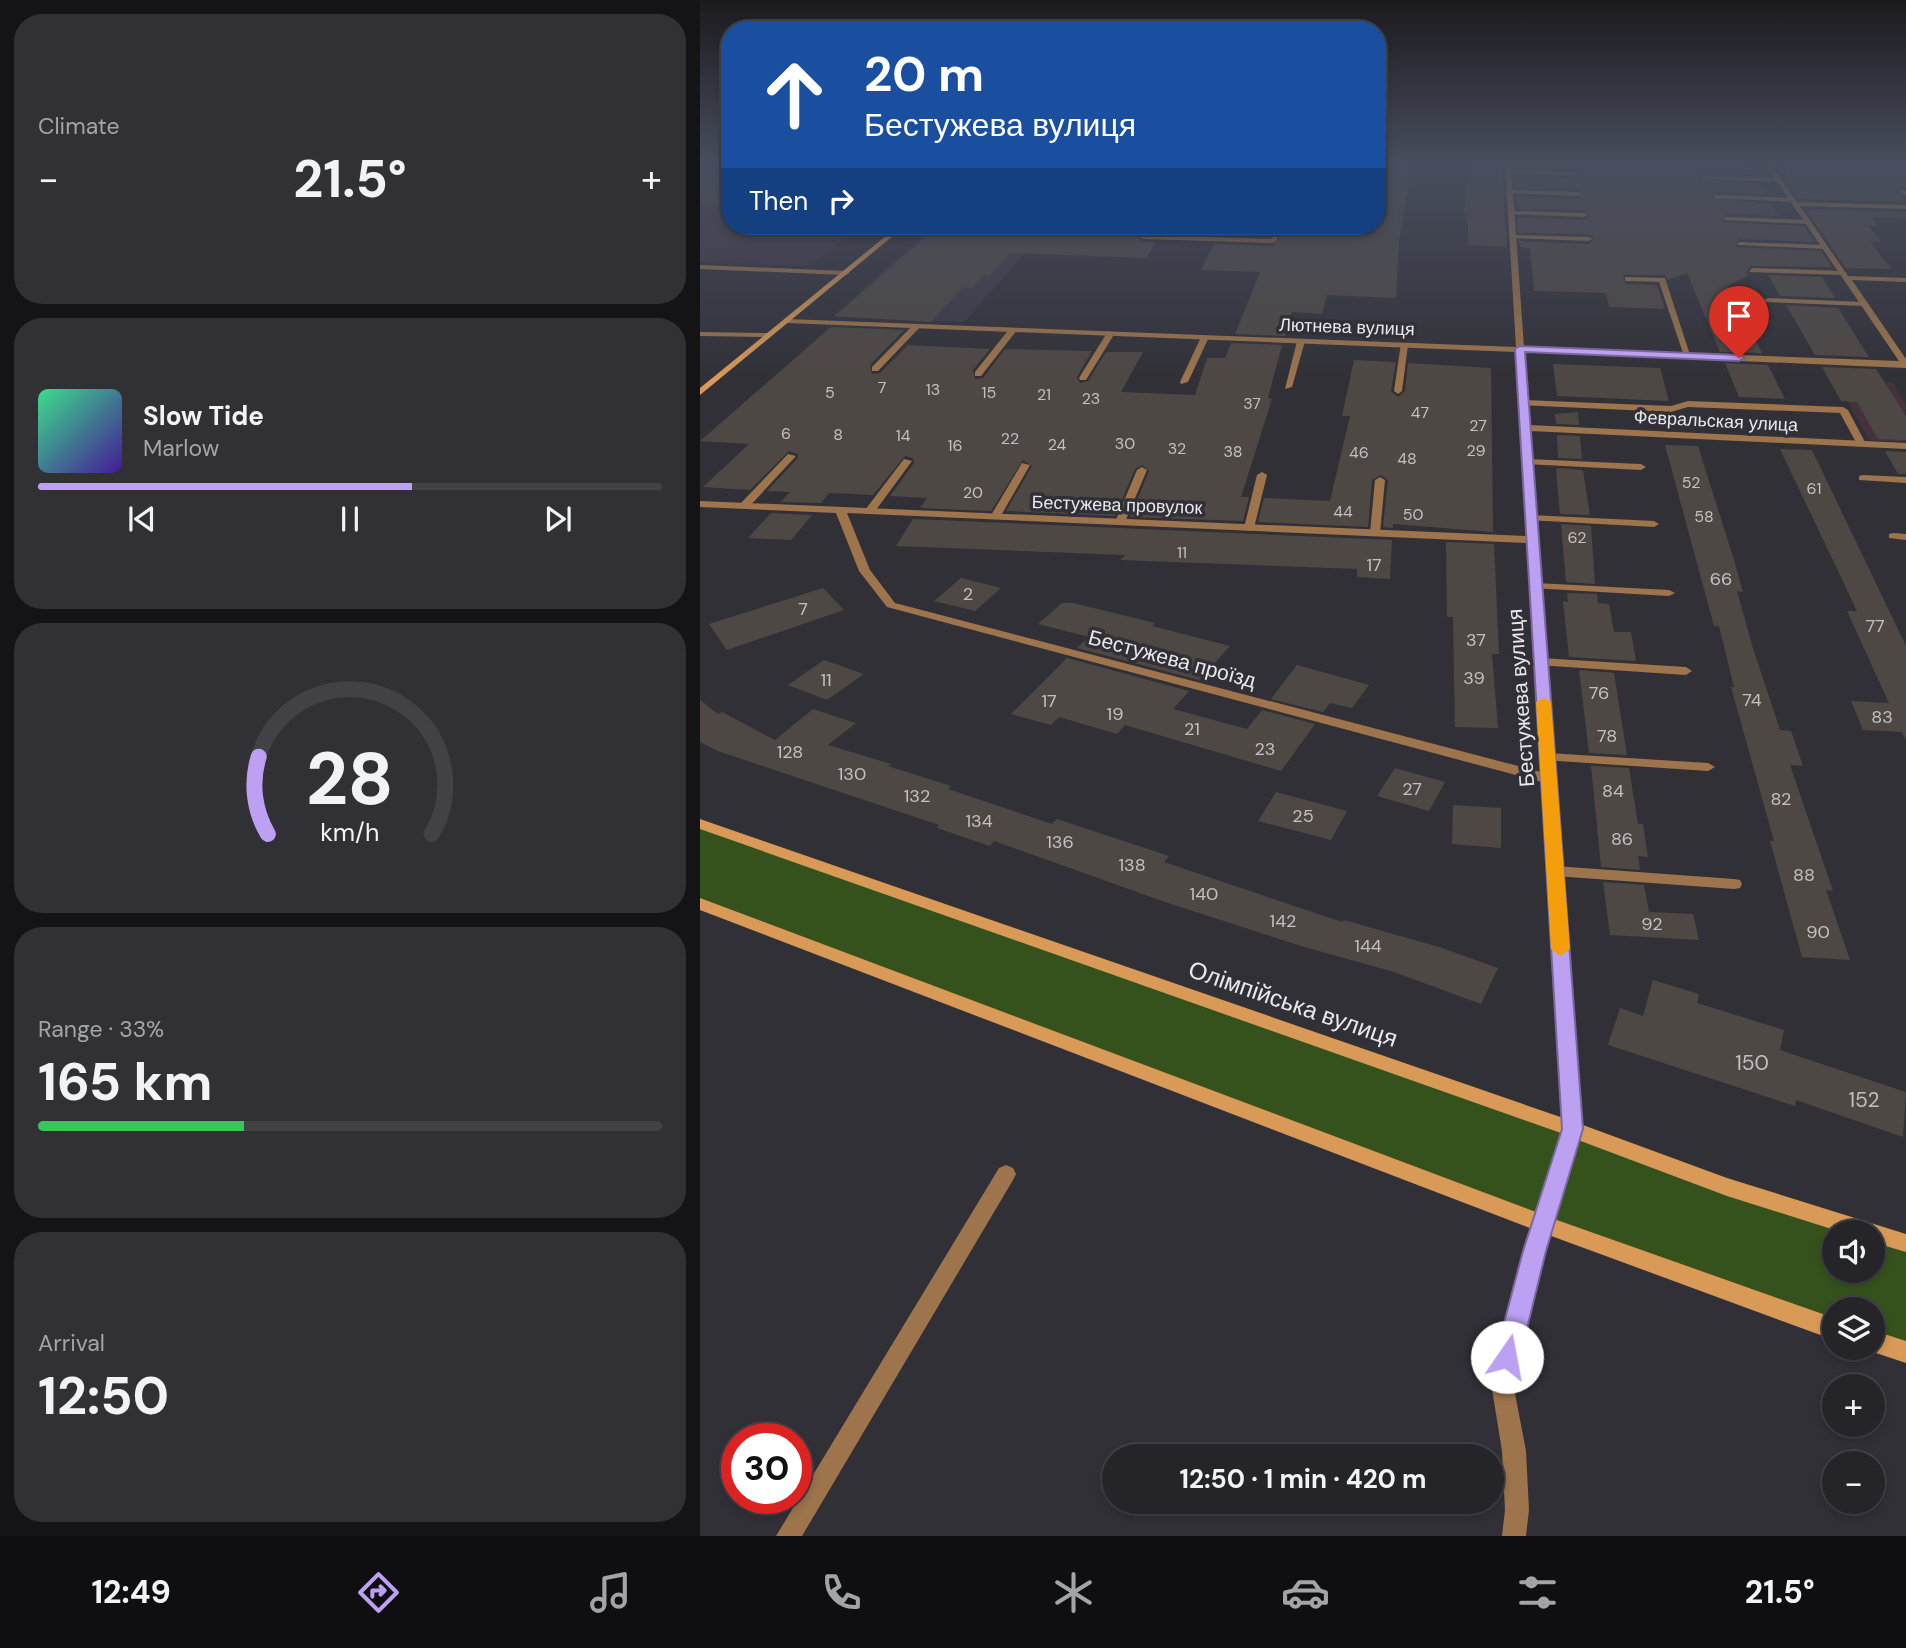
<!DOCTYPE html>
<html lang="en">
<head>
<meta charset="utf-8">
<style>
	:root { --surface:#252429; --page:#313035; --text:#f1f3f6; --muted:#a3a4a8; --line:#424146; --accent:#bca0f2 }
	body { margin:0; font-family:"DM Sans",sans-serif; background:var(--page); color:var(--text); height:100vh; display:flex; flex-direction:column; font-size:26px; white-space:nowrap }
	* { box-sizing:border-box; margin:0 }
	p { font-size:23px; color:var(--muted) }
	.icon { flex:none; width:38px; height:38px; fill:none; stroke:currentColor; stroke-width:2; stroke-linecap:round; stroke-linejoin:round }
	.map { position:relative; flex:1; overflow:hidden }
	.sheet { display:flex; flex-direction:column; gap:14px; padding:14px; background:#141417; width:700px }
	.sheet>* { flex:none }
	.hud { position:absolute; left:21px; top:21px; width:665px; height:214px; border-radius:28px; box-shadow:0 4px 10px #0003,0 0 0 2px var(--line); background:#1a4fa0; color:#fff; overflow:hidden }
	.controls { position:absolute; left:1122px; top:1220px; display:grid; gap:14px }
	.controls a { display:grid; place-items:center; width:63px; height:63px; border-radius:50%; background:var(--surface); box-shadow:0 4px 10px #0003,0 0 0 2px var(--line); font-size:35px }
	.speed { position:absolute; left:21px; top:1423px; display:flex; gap:14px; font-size:35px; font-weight:700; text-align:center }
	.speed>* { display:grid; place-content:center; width:91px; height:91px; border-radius:50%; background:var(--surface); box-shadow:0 4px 10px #0003,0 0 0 2px var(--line); line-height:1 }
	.speed .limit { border:10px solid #d22; background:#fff; color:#111 }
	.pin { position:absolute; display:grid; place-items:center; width:60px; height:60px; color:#fff; margin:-72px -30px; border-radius:50% 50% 50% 0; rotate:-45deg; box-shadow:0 0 7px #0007 }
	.pin .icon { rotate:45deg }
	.me { position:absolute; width:77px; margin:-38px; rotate:12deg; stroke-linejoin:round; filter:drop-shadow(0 0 5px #0008) }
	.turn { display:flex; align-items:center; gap:24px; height:147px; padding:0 28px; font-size:32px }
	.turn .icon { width:91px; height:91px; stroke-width:2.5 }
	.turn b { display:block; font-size:49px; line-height:60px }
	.then { display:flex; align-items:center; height:66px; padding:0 28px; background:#0003; gap:14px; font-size:26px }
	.big { font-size:52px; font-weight:700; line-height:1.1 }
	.sheet .tile { flex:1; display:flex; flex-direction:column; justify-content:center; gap:10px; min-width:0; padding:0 24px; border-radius:28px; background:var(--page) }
	.sheet .dial { align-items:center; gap:0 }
	.dial svg { height:182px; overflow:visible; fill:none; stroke:var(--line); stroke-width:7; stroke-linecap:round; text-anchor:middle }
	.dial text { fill:var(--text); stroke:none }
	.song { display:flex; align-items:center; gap:21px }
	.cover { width:84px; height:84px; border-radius:10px; background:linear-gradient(135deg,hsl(150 70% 55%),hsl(260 70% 35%)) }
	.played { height:7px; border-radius:4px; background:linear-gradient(90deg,var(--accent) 60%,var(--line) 60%) }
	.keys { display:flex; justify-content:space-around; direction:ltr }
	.heat { display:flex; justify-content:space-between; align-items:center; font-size:38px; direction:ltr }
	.charge { height:10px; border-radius:5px; background:linear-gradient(90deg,#34c759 33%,var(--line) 0) }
	.trip { position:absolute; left:402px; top:1444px; width:402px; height:70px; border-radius:35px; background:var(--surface); box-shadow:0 4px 10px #0003,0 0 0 2px var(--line); font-weight:700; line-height:70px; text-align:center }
	.menu { display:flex; height:112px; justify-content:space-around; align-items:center; background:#0f0e10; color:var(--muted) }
	.menu .icon { width:49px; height:49px }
	.menu .on { color:var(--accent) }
	.menu b { font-size:32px; color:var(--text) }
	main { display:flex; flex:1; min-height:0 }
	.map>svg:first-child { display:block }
	.built { fill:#3b3a46 }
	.industrial { fill:#44333d }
	.education { fill:#3f3444 }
	.green { fill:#35521c }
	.building { fill:#4e4844 }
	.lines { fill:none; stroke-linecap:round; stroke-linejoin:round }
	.lane { fill:#9d744c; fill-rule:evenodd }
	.street { fill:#9d744c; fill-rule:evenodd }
	.secondary { fill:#d99957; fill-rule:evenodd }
	.route { fill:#bca0f2; stroke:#7a689d; stroke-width:2 }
	.slow { fill:#f59e0b }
	.labels { text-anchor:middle; stroke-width:7; stroke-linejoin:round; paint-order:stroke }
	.far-number-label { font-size:16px; fill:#c2c0c2 }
	.far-street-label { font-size:18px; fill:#e8e8ec; stroke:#313037 }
	.number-label { font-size:18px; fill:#c2c0c2 }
	.street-label { font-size:21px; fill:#e8e8ec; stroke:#313037 }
	.near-number-label { font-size:21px; fill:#c2c0c2 }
	.near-street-label { font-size:24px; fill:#e8e8ec; stroke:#313037 }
</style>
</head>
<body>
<main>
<section class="sheet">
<div class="tile"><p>Climate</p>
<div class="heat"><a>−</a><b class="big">21.5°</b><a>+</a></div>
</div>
<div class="tile">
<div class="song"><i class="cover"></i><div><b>Slow Tide</b><p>Marlow</p></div></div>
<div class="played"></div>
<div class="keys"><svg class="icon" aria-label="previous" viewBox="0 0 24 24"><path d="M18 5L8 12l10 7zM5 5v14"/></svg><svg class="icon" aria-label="pause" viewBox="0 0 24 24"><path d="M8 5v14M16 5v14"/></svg><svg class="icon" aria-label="next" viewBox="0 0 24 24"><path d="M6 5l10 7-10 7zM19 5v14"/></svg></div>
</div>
<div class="tile dial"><svg viewBox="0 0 100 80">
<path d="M14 69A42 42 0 1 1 86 69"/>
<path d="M14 69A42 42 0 0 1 10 35" stroke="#bca0f2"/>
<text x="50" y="56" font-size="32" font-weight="700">28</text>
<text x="50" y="72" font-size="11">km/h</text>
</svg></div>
<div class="tile"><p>Range · 33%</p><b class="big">165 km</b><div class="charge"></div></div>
<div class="tile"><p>Arrival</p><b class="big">12:50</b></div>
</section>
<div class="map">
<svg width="1206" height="1536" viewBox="0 0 1206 1536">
	<rect width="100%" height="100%" fill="#313037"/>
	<path class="built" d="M228,232L340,236L264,322L132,317Z"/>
	<path class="industrial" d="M1135,379L1192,382L1206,404V442L1169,440Z"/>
	<path class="education" d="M0,168L30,169V226H161L109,266L0,262Z"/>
	<path class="green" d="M0,824L1170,1232H1134V1270H1172L1173,1233L1206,1243V1352L1173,1341L1172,1309H1134V1329L0,904Z"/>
	<g class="building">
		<path d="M694,164H712L699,241L696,298L627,295L622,314L592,312L585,336L535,334L560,272L501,270L514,244L573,246L582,234L655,236L659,231L654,227L592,226H677V216Z"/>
		<path d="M814,164H1047L1054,175L1004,173L999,179L1059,184L1066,194L1015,192L1010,198L1071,204L1079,216L1026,214L1022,222L1104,226L1115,242L1039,239L1035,247L1121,251L1132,267L1050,266L1046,272L1049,275L1028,286L1062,353L1020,352L987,273L968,280L965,275H923L925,284L957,285L965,309L909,307L906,293L834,291L830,248L820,247L819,241L889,244L894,238L889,234L818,233L817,217L884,220L889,214L884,210L817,209L816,196L879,199L884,193L879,189L815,188L814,176L875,179L880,173L875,169L814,168Z"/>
		<path d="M1086,164H1206V188L1197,189L1206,202L1098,199L1086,181Z"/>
		<path d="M770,165L802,166L807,247L768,245V222L764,212L766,185H770Z"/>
		<path d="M0,173L30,174V198L20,204L0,203Z"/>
		<path d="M1105,209L1206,212V218L1171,217L1178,226L1168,225L1181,242H1170L1191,269L1146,268Z"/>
		<path d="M239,226H413L466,227L462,233L443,232L438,236L443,242H456L446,258L310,253L290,276L284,275L272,288L263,287L231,322L135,316Z"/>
		<path d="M523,226H574L569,236L519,235Z"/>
		<path d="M1068,275L1122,277L1135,298L1080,296Z"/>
		<path d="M1086,305L1138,308L1169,357L1115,355Z"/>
		<path d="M131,327L204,330L170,365L172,374L180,373L222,331L208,345L290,349L273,370L275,379L283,378L305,349L392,351L377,377L380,383L388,381L406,352H443L421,392L495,395L507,358H525L531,343L582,345L568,398L572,399L541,497H549L543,521L430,517L449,471L443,465L435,469L415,516L306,511L332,466L323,460L291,511L220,508L227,498L190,496L214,463L213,458L205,456L173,495L129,493L121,503L81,502L90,492L67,491L98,458V454L89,451L50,490L3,487L49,444L0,441Z"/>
		<path d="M654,360L696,362L691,391L698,397L705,391L708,363L791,368L793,532L693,524V528L683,527L688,480L681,475L672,480L668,527L558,522L564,498L630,501L650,416H642Z"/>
		<path d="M1025,363L1068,365L1085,399L1039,397Z"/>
		<path d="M853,364L960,368L969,401L857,396Z"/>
		<path d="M1122,367L1176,369L1206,416V440L1178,439L1157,402L1141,401Z"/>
		<path d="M878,412L879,425L856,424L855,414Z"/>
		<path d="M857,435L880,436L882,459L858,458Z"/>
		<path d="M965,445L998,446L1034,560L1043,592L1037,591L1052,645L1080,730L1091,731L1103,766L1090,765L1133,891L1126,890L1150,960L1102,957L1070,841H1074L1031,687H1034L1019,626H1014Z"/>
		<path d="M1080,449L1112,450L1206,646V740L1202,732L1163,730L1151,701L1189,703L1147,611H1157Z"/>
		<path d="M1185,451L1206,452V474H1198Z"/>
		<path d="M858,468L883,470L890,515L860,514L856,470Z"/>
		<path d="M71,513L112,515L91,540L48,538Z"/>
		<path d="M213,519L692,540L690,579L657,577V569L420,560L425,555L196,546Z"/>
		<path d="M861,524L891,526L895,584L866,582Z"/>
		<path d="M746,542L794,544L799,654H792L798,728L755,727L753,617H747Z"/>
		<path d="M261,578L301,588L275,611L234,601Z"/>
		<path d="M123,588L144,610L27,650L9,624Z"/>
		<path d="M867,593L897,594L898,603L909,604L914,632H931L936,661L869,657L863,601L868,602Z"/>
		<path d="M362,603H373L455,623L452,626L530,646L499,680L377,648L389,637L338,624Z"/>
		<path d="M367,658L489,691L473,709L547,729L562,710L615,724L581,771L425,725L417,734L359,717L351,725L311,714Z"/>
		<path d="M124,660L164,674L127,700L88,685Z"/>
		<path d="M597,665L669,685L652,708L630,703L623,712L571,699Z"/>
		<path d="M879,670L914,673L927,755L889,753Z"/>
		<path d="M0,700L18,714L22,712L75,740L113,709L156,723L128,745L191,764L188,766L251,786L248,789L352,824L357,819L469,856L464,862L642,922L644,920L739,947L798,968L781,1004L694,972L601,946L465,902L294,841L290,846L237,828L239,825L18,751L0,742Z"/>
		<path d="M891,766L929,768L938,824H943L948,857L938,856L940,870L901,867Z"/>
		<path d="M695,768L745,782L729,811L677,796Z"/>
		<path d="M576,792L647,811L631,840L558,821Z"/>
		<path d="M753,805L801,808V848L752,844Z"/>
		<path d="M903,882L944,885L949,912L993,914L999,940L910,935Z"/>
		<path d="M953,980L999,994L997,1003L1084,1030L1080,1050L1206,1092L1203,1137L1096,1100L1095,1106L908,1045L920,1008L943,1016Z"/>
	</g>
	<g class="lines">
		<g class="lane">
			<path d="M808,170L875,172L878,174L875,176L806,173Z"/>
			<path d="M1004,176L1079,178L1082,180L1079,182L1002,179Z"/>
			<path d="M1200,189L1206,191V196L1200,191Z"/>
			<path d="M810,190L879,192L882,194L879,196L808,193Z"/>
			<path d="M1015,195L1093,198L1096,200L1093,202L1013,198Z"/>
			<path d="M811,211L884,213L887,215L884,217L809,214Z"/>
			<path d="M1026,217L1108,220L1111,222L1108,224L1024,220Z"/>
			<path d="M578,228L654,230L657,232L654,234L576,231Z"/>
			<path d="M813,235L889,237L892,239L889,241L811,238Z"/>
			<path d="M1039,242L1125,245L1128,247L1125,249L1037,245Z"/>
			<path d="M0,265L146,271L150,273L146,275L0,269Z"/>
			<path d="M1052,268L1143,271L1147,273L1143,275L1049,272Z"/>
			<path d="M925,277L965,278L991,358L984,356L959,282L928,281H925Z"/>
			<path d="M1068,298L1164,302L1168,304L1164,306L1065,302L1064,300Z"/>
			<path d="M214,324L221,326L178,371H172V367Z"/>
			<path d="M310,328L317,330L281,376H275V372Z"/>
			<path d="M408,331L415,333L386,380H380L379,378Z"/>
			<path d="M0,332L68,333L72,335L68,337L0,336Z"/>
			<path d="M502,335L509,337L488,382L481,384L480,382Z"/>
			<path d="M601,339L605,341L592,387L585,389L597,341Z"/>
			<path d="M701,343L708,345L702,391L698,394L694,391Z"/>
			<path d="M824,400L971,406L988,401L1143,407L1148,410L1166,444L1158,446L1140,413L988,407L971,412L821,405L819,403Z"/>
			<path d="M88,454L96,456L48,508H40V504Z"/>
			<path d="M204,459L212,461L173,514H165V510Z"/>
			<path d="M828,459L941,464L946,467L941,470L825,464V460Z"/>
			<path d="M322,463L330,465L299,519H291L290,517Z"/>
			<path d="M442,467L447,470L425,522L424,524H416L415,522L437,470Z"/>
			<path d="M562,472L567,475L554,528L549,531L545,530L544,528L557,475Z"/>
			<path d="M1163,475L1206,477V483L1159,480V476Z"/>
			<path d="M680,477L685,480L680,533L675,536L670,533L675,480Z"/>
			<path d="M831,515L954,521L959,524L954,527L827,520L826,518Z"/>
			<path d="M1193,533L1206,534V540L1189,538V534Z"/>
			<path d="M836,583L969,590L975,593L969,596L832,588L830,586Z"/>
			<path d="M841,658L986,667L992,671L986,675L837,665L835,662L837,659Z"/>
			<path d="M848,753L1008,763L1015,767L1008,771L843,760L841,757L843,754Z"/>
			<path d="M855,866L1034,879L1040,880L1042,884L1040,888L1034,889L855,876L850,875L847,871L850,867Z"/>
		</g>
		<g class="street">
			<path d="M805,164H811L824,347L1199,361L1065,164H1071L1097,202L1206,205V209L1100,206L1148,276L1206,278V282L1152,280L1206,359V368L825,352L830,425L1206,443V449L830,431L881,1129L879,1135L872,1137L865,1135L863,1129L842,782L187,607L159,571L136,513L0,507V501L827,536L816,352L87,323L83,321L87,319L816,347ZM147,513L828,543L841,772L195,603L170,570Z"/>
			<path d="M577,226H583L576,241L573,243L443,239L440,237L443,235L571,239Z"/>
			<path d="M306,1165L313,1168L316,1174L313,1180L102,1536H76L299,1168Z"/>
			<path d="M842,1215L849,1218L852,1224L823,1331L813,1383L826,1451L829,1510L826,1536H802L805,1510L802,1451L791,1383L801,1331L832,1224L835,1218Z"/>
		</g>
		<g class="secondary">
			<path d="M198,226H205L0,395V388Z"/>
			<path d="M0,819L872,1121L1027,1178L1206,1234V1252L1172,1242V1232H1141L1027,1196L878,1140L854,1219L1134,1318V1340L835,1230L0,910V898L836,1212L861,1133L0,829Z"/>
			<path d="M1172,1330L1206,1341V1363L1164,1349L1172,1348Z"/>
		</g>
	</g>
	<linearGradient id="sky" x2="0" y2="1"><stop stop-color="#1b1a1e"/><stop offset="0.43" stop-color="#484e5e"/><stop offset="1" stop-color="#484e5e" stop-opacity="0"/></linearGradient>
	<rect width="1206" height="379" fill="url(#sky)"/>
	<path class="route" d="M820,346L1039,355L1044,358L1039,361L825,352L883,1129L846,1251L820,1357L816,1366L807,1369L798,1366L795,1357L823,1251L862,1129L815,349Z"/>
	<path class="slow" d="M844,698L851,702L870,949L860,956L851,949L836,702Z"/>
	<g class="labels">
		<g class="far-number-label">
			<text x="182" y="393">7</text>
			<text x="233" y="395">13</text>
			<text x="130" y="398">5</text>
			<text x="289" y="398">15</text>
			<text x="344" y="400">21</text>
			<text x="391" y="404">23</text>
			<text x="552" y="409">37</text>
			<text x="720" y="418">47</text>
			<text x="778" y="431">27</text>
			<text x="86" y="439">6</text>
			<text x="138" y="440">8</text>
			<text x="203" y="441">14</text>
			<text x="310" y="444">22</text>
			<text x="425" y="449">30</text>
			<text x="357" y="450">24</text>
			<text x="255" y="451">16</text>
			<text x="477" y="454">32</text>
			<text x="776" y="456">29</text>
			<text x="533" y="457">38</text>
			<text x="659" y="458">46</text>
			<text x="707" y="464">48</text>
			<text x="991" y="488">52</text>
			<text x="1114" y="494">61</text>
			<text x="273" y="498">20</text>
			<text x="643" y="517">44</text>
			<text x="713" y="520">50</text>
			<text x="1004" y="522">58</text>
			<text x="877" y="543">62</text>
			<text x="482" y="558">11</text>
		</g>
		<g class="far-street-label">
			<text transform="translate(647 327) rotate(2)" y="6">Лютнева вулиця</text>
			<text transform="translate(1016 421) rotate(3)" y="6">Февральская улица</text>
			<text transform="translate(417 505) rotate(2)" y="6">Бестужева провулок</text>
		</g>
		<g class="number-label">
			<text x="674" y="571">17</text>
			<text x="1021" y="585">66</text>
			<text x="268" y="600">2</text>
			<text x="103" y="615">7</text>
			<text x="1175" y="632">77</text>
			<text x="776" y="646">37</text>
			<text x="774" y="684">39</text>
			<text x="126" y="686">11</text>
			<text x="899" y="699">76</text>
			<text x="1052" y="706">74</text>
			<text x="349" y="707">17</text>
			<text x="415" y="720">19</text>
			<text x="1182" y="723">83</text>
			<text x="492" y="735">21</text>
			<text x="907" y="742">78</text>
			<text x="565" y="755">23</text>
			<text x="90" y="758">128</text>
			<text x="152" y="780">130</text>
			<text x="712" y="795">27</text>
			<text x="913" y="797">84</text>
			<text x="217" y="802">132</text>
			<text x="1081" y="805">82</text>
			<text x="603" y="822">25</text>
			<text x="279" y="827">134</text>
			<text x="922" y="845">86</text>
			<text x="360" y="848">136</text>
			<text x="432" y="871">138</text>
			<text x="1104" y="881">88</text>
			<text x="504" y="900">140</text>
			<text x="583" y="927">142</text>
			<text x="952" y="930">92</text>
			<text x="1118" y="938">90</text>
			<text x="668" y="952">144</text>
		</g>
		<g class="street-label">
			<text transform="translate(472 659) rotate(15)" y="7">Бестужева проїзд</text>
			<text transform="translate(821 698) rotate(-94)" y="7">Бестужева вулиця</text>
		</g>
		<g class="near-number-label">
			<text x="1052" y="1070">150</text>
			<text x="1164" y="1107">152</text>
		</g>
		<g class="near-street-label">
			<text transform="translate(593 1004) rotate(19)" y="8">Олімпійська вулиця</text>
		</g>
	</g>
</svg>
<div class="controls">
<a><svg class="icon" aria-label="sound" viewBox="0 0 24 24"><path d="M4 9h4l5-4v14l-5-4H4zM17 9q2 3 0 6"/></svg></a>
<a><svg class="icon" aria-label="layers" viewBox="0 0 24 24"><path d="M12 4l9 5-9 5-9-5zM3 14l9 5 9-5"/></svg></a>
<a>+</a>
<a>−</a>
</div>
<div class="speed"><div class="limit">30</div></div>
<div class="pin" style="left:1039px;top:358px;background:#d93025"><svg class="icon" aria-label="arrive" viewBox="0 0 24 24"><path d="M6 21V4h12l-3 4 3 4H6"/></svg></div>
<svg class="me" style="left:807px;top:1357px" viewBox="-20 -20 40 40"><circle r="19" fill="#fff"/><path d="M0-13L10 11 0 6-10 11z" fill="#bca0f2"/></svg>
<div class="trip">12:50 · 1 min · 420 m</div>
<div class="hud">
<div class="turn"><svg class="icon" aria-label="ahead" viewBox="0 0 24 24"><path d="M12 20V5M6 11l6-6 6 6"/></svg><div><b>20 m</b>Бестужева вулиця</div></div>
<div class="then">Then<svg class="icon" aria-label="right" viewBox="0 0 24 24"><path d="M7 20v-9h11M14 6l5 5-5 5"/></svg></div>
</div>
</div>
</main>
<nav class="menu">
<b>12:49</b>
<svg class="icon on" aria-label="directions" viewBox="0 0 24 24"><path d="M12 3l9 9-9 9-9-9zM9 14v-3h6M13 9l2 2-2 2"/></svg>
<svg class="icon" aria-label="music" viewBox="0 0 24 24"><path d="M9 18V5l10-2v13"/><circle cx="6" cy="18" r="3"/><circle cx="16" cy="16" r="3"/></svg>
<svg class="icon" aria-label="phone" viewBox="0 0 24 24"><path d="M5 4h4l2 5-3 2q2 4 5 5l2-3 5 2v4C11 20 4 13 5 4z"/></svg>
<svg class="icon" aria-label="climate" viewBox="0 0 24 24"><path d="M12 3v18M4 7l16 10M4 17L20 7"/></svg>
<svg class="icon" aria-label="car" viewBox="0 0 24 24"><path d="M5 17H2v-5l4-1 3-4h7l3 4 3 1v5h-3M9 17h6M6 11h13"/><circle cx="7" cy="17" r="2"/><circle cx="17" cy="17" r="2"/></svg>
<svg class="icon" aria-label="filters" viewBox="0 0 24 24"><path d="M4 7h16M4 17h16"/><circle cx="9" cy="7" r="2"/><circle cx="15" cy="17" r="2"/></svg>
<b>21.5°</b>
</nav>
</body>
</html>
